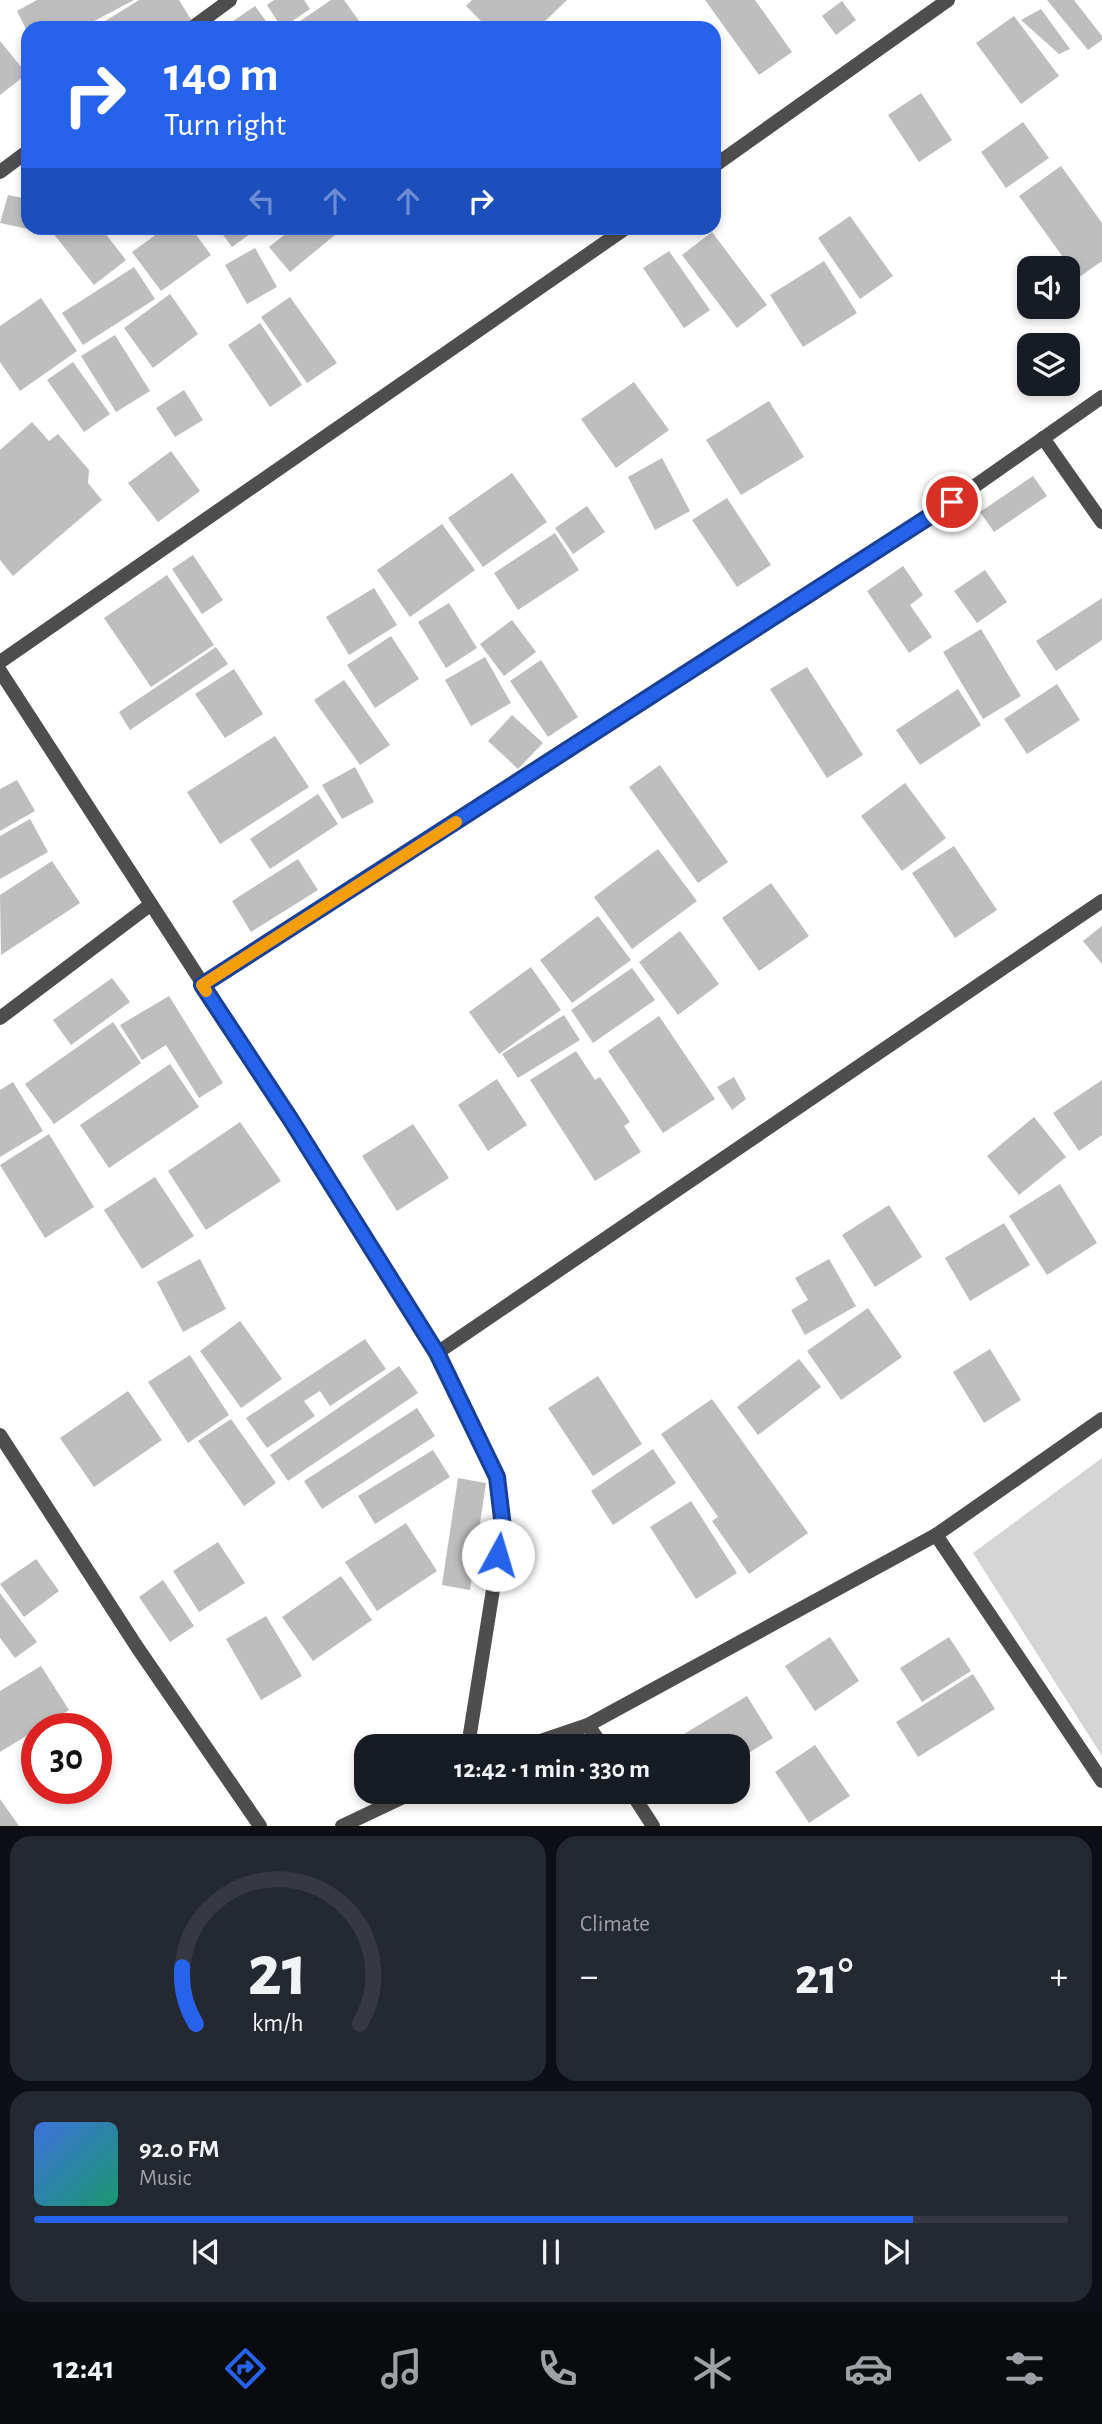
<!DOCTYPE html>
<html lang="en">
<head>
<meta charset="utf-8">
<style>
	:root { --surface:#171b24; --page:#242831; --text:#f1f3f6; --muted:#9ea1a6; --line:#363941; --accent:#2563eb }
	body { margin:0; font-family:"Alegreya Sans",sans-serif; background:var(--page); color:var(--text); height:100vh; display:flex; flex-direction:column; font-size:26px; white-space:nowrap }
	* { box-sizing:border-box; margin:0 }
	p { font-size:23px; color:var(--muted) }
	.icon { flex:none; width:38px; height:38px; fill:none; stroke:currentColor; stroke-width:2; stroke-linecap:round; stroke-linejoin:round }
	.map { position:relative; height:1826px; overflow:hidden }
	.panel { display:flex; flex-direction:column; gap:10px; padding:10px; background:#0d0f14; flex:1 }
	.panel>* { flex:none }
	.banner { position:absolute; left:21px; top:21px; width:700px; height:214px; border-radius:21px; box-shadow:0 4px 10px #0003; background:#2563eb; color:#fff; overflow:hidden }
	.controls { position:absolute; left:1017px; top:256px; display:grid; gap:14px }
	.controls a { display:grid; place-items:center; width:63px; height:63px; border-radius:14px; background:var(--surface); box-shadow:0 4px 10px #0003; font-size:35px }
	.speed { position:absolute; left:21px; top:1713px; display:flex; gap:14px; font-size:35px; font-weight:700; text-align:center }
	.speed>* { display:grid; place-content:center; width:91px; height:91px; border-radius:50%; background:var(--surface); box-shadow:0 4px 10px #0003; line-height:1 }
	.speed .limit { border:10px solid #d22; background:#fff; color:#111 }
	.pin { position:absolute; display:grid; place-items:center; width:60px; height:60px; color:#fff; margin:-30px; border:4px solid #fff; border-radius:50%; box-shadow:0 2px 7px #0007 }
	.me { position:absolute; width:77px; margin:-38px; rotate:6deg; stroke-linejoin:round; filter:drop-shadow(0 0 5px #0008) }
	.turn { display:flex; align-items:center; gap:24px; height:147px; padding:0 28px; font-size:32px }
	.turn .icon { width:91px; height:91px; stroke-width:2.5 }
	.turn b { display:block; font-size:49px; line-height:60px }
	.lanes { display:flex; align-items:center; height:66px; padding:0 28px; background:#0003; justify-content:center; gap:35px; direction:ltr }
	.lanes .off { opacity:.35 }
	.big { font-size:52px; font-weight:700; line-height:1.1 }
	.panel .tile { flex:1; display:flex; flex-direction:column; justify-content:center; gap:10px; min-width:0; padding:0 24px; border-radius:21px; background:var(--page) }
	.panel .dial { align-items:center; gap:0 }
	.dial svg { height:182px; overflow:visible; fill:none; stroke:var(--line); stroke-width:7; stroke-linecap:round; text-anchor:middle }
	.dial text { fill:var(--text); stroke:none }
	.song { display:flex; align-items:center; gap:21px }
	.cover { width:84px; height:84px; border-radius:10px; background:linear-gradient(135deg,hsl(220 70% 55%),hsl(160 70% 35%)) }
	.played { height:7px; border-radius:4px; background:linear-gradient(90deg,var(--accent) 85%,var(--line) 85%) }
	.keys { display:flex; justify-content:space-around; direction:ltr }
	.heat { display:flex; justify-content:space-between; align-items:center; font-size:38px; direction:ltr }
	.panel .tiles { flex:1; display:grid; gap:10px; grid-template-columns:1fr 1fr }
	.tile:last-child { grid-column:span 2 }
	.trip { position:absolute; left:354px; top:1734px; width:396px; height:70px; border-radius:21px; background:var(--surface); box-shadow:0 4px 10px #0003; font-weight:700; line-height:70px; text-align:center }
	.dock { display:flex; height:112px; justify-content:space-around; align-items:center; background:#090b0e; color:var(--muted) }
	.dock .icon { width:49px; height:49px }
	.dock .selected { color:var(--accent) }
	.dock b { font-size:32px; color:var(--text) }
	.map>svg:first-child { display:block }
	.green { fill:#d5d5d5 }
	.building { fill:#bebebe }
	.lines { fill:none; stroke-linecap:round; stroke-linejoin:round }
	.minor { stroke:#4e4e4e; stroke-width:14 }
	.route-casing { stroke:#184099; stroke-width:18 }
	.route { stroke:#2563eb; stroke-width:12 }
	.slow { stroke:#f59e0b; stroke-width:12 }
</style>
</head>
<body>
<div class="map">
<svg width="1102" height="1826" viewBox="0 0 1102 1826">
	<rect width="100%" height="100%" fill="#fff"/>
	<path class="green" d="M1102,1458V1756L973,1553Z"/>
	<g class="building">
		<path d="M37,0H134L81,28H28V33L17,11Z"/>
		<path d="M139,0H179L192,21L181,28H94Z"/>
		<path d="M274,0H304L310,9L282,28L267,5Z"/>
		<path d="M331,0H344L364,28H290Z"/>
		<path d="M472,0H567L538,28H488L466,6Z"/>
		<path d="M705,0H755L792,52L759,75Z"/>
		<path d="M1047,0H1074L1102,36V40L1088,50Z"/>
		<path d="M842,1L856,20L836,35L822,16Z"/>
		<path d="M255,6L271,28H223Z"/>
		<path d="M1041,9L1070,49L1059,54L1021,20Z"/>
		<path d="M1014,16L1059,76L1021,104L976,43Z"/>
		<path d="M0,41L27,74L0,95Z"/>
		<path d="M921,93L952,140L919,162L888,115Z"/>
		<path d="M1023,122L1049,158L1006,188L981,152Z"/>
		<path d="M1061,166L1102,223V261L1078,278L1019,196Z"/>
		<path d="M8,195L28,199V229L0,223Z"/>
		<path d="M850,216L893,276L860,299L818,238Z"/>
		<path d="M49,228H101L126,260L94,285Z"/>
		<path d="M165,228H191L211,255L161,291L132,252Z"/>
		<path d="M218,228H258L232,247Z"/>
		<path d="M293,228H340L341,230L290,272L269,247Z"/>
		<path d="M712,232L767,305L737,328L682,255Z"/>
		<path d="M255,248L277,287L247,304L225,265Z"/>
		<path d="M669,251L710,310L684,328L643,268Z"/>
		<path d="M824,261L857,313L803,347L770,295Z"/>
		<path d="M134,267L155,299L83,345L62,313Z"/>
		<path d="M170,294L198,334L153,368L124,328Z"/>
		<path d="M290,297L337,363L307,383L261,317Z"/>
		<path d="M41,298L77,351L20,391L0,362V326Z"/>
		<path d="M260,323L302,385L270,407L228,345Z"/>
		<path d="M115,335L150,391L116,412L81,356Z"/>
		<path d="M73,362L110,414L84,432L47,380Z"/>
		<path d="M634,382L669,430L616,468L581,419Z"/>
		<path d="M184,390L203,420L175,437L156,408Z"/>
		<path d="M769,401L804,457L741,495L706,440Z"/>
		<path d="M32,422L49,441L58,434L89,470L88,483L102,500L13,576L0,560V450Z"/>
		<path d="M171,451L200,491L158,522L128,483Z"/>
		<path d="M662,458L690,511L655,530L628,477Z"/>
		<path d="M512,473L547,522L483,567L448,518Z"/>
		<path d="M1033,476L1047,496L994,532L980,512Z"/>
		<path d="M727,498L771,565L737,587L692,520Z"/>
		<path d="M587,506L605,532L573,554L555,528Z"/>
		<path d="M442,524L475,570L410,617L377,570Z"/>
		<path d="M555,533L579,570L518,610L494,573Z"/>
		<path d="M193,555L223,600L202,614L172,569Z"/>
		<path d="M903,566L923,595L910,605L932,637L909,653L867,591Z"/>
		<path d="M985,570L1007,602L977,623L954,591Z"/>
		<path d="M167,575L214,645L151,687L104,618Z"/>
		<path d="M374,588L397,625L349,655L326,617Z"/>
		<path d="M1102,598V640L1056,671L1036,641Z"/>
		<path d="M449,603L477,648L446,668L418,622Z"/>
		<path d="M512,620L536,652L504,676L480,644Z"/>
		<path d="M981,629L1021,696L983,719L943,652Z"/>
		<path d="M391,636L419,679L375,708L347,665Z"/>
		<path d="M216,647L228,664L130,730L119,712Z"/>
		<path d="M485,657L511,703L471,726L445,680Z"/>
		<path d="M541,660L578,717L548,737L510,681Z"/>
		<path d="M807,667L863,755L827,778L770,689Z"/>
		<path d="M234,669L263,714L225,738L195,694Z"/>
		<path d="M344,680L390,745L360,765L314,700Z"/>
		<path d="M1057,684L1080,720L1027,754L1004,719Z"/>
		<path d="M958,689L981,725L920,765L896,730Z"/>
		<path d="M512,715L543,743L518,769L488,741Z"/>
		<path d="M275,736L309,787L220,844L187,792Z"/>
		<path d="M660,765L728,862L698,883L629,787Z"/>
		<path d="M355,767L374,802L342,819L322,785Z"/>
		<path d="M17,780L35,811L0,831V789Z"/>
		<path d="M905,783L946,838L902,871L861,816Z"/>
		<path d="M318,794L338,824L270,869L250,839Z"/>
		<path d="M30,819L48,852L0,879V836Z"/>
		<path d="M954,846L997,910L955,938L912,873Z"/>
		<path d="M658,849L697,901L632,949L594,897Z"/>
		<path d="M298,859L318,890L251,932L232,901Z"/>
		<path d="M52,861L80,903L1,955L0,895Z"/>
		<path d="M771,883L809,936L759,971L722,918Z"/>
		<path d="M598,916L631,960L572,1003L540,960Z"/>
		<path d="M1102,926V964L1083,941Z"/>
		<path d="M680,931L719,984L678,1015L639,962Z"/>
		<path d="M531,967L561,1010L499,1054L469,1012Z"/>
		<path d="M632,968L655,1000L593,1043L571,1010Z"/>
		<path d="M112,978L130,1002L71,1045L53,1020Z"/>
		<path d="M169,996L223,1083L199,1098L166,1045L142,1060L120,1025Z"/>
		<path d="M564,1015L580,1040L518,1078L502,1054Z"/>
		<path d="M659,1016L715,1099L663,1133L608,1051Z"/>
		<path d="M113,1022L141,1063L54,1124L25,1084Z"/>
		<path d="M576,1051L595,1080L600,1077L630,1122L624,1126L641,1152L595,1181L530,1080Z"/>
		<path d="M170,1064L199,1107L109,1168L80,1125Z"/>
		<path d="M734,1077L746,1099L732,1110L717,1087Z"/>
		<path d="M497,1079L527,1125L488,1151L458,1105Z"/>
		<path d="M1102,1080V1135L1079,1151L1053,1113Z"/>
		<path d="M13,1082L43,1131L0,1157V1090Z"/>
		<path d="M1034,1117L1066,1157L1019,1195L987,1156Z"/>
		<path d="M240,1122L281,1181L206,1230L168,1171Z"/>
		<path d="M413,1124L449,1178L397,1211L362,1156Z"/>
		<path d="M49,1134L94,1207L45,1238L0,1165Z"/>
		<path d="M155,1177L194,1236L142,1269L104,1210Z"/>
		<path d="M1060,1184L1097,1243L1047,1275L1009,1216Z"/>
		<path d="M889,1205L922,1257L875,1287L842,1235Z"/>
		<path d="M1004,1223L1030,1265L970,1301L945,1258Z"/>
		<path d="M200,1259L226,1309L183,1332L157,1282Z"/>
		<path d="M829,1259L856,1306L805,1335L791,1310L808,1300L795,1278Z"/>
		<path d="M868,1308L902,1357L841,1400L807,1351Z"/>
		<path d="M240,1321L282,1379L241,1408L200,1351Z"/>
		<path d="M365,1339L386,1369L330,1406L320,1391L304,1401L315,1416L267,1448L246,1418Z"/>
		<path d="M990,1349L1021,1400L984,1423L953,1372Z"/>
		<path d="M190,1355L229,1415L188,1443L148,1382Z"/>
		<path d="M799,1359L821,1387L758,1435L737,1407Z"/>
		<path d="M399,1366L418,1393L288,1481L270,1455Z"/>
		<path d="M598,1376L642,1444L593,1476L548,1408Z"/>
		<path d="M128,1391L162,1440L94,1487L60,1438Z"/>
		<path d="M712,1399L808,1533L749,1574L712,1521L718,1517L661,1434Z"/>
		<path d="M417,1408L435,1436L322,1509L304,1481Z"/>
		<path d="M231,1419L276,1483L244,1506L198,1441Z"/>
		<path d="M653,1449L676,1483L613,1525L591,1491Z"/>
		<path d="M433,1450L450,1477L375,1524L358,1496Z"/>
		<path d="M458,1478L486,1483L470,1590L442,1585Z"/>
		<path d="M691,1501L737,1573L696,1599L650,1527Z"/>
		<path d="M406,1523L437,1571L377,1611L345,1562Z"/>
		<path d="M218,1542L245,1583L199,1612L173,1571Z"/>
		<path d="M36,1559L59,1591L24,1617L0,1584Z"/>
		<path d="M341,1576L372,1620L313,1661L282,1617Z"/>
		<path d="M163,1580L194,1626L170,1642L139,1597Z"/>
		<path d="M0,1593L37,1642L15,1658L0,1638Z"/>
		<path d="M266,1616L302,1676L261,1700L226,1639Z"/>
		<path d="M830,1637L859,1681L815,1711L785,1666Z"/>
		<path d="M949,1637L971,1671L922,1702L900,1668Z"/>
		<path d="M41,1666L69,1710L0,1752V1691Z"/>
		<path d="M973,1674L995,1709L918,1757L896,1722Z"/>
		<path d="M747,1696L773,1738L737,1760V1746H678L674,1740Z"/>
		<path d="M815,1745L850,1796L809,1823L775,1772Z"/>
		<path d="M0,1799L19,1826H0Z"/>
	</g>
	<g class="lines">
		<g class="minor">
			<path d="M192,28L230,0"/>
			<path d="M714,166L948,0"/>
			<path d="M0,172L28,151"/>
			<path d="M1043,438L1102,522"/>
			<path d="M0,662L626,228"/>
			<path d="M0,671L291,1120L437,1353L497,1477L503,1527L468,1746"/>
			<path d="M202,985L952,502L1102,397"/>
			<path d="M0,1018L150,905"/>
			<path d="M437,1353L1102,901"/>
			<path d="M0,1435L137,1647L260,1826"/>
			<path d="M936,1535L1102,1781"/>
			<path d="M588,1725L602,1746"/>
			<path d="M526,1746L588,1725L936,1535L1102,1419"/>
			<path d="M631,1792L653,1826"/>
			<path d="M342,1826L414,1792"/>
		</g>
	</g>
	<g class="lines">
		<defs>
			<path id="route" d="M498,1555L503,1527L497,1477L437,1353L291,1120L202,985L952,502"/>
		</defs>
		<use href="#route" class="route-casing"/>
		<use href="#route" class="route"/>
		<path class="slow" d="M206,991L202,985L456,822"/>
	</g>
</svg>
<div class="controls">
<a><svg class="icon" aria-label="sound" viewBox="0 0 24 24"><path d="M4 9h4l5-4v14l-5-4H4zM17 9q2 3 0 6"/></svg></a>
<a><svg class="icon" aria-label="layers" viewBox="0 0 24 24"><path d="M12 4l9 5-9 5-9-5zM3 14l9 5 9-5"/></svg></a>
</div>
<div class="speed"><div class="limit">30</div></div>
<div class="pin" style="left:952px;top:502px;background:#d93025"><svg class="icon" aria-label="arrive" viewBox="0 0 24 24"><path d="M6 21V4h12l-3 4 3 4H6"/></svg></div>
<svg class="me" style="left:498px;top:1555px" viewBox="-20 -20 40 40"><circle r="19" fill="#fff"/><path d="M0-13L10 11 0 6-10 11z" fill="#2563eb"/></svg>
<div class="trip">12:42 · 1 min · 330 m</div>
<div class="banner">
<div class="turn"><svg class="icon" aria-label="right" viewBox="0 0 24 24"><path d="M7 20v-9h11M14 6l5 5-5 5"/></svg><div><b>140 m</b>Turn right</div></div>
<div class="lanes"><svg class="icon off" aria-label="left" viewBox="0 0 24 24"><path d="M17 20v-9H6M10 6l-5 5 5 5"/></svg><svg class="icon off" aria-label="ahead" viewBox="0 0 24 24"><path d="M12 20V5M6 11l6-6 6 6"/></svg><svg class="icon off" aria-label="ahead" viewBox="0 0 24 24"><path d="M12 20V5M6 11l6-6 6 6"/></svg><svg class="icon" aria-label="right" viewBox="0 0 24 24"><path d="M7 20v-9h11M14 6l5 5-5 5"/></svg></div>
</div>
</div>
<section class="panel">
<div class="tiles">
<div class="tile dial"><svg viewBox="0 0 100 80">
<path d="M14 69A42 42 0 1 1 86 69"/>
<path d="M14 69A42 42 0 0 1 8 44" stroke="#2563eb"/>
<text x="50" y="56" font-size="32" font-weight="700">21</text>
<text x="50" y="72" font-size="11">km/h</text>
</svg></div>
<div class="tile"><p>Climate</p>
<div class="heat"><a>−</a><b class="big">21°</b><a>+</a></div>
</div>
<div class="tile">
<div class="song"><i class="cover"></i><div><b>92.0 FM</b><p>Music</p></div></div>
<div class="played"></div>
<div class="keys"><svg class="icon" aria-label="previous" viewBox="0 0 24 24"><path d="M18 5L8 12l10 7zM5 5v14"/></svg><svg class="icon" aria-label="pause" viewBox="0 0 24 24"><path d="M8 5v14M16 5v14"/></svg><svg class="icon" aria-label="next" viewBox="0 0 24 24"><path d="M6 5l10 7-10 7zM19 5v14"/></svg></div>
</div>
</div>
</section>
<nav class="dock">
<b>12:41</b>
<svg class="icon selected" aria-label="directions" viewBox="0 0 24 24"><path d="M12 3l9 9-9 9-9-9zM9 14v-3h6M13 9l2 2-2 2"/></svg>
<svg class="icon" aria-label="music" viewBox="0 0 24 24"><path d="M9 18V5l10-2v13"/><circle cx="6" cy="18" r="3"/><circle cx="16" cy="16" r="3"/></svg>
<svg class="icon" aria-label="phone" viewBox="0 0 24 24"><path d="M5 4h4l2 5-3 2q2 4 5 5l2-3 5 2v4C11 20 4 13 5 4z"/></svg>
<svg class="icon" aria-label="climate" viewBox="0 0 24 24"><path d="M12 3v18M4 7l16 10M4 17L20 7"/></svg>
<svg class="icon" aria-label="car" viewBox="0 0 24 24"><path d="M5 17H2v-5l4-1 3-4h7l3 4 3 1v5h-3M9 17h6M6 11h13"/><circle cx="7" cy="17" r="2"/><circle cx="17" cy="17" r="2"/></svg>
<svg class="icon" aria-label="filters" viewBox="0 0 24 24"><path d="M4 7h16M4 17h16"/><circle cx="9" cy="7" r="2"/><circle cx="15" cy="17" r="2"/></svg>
</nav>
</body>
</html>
